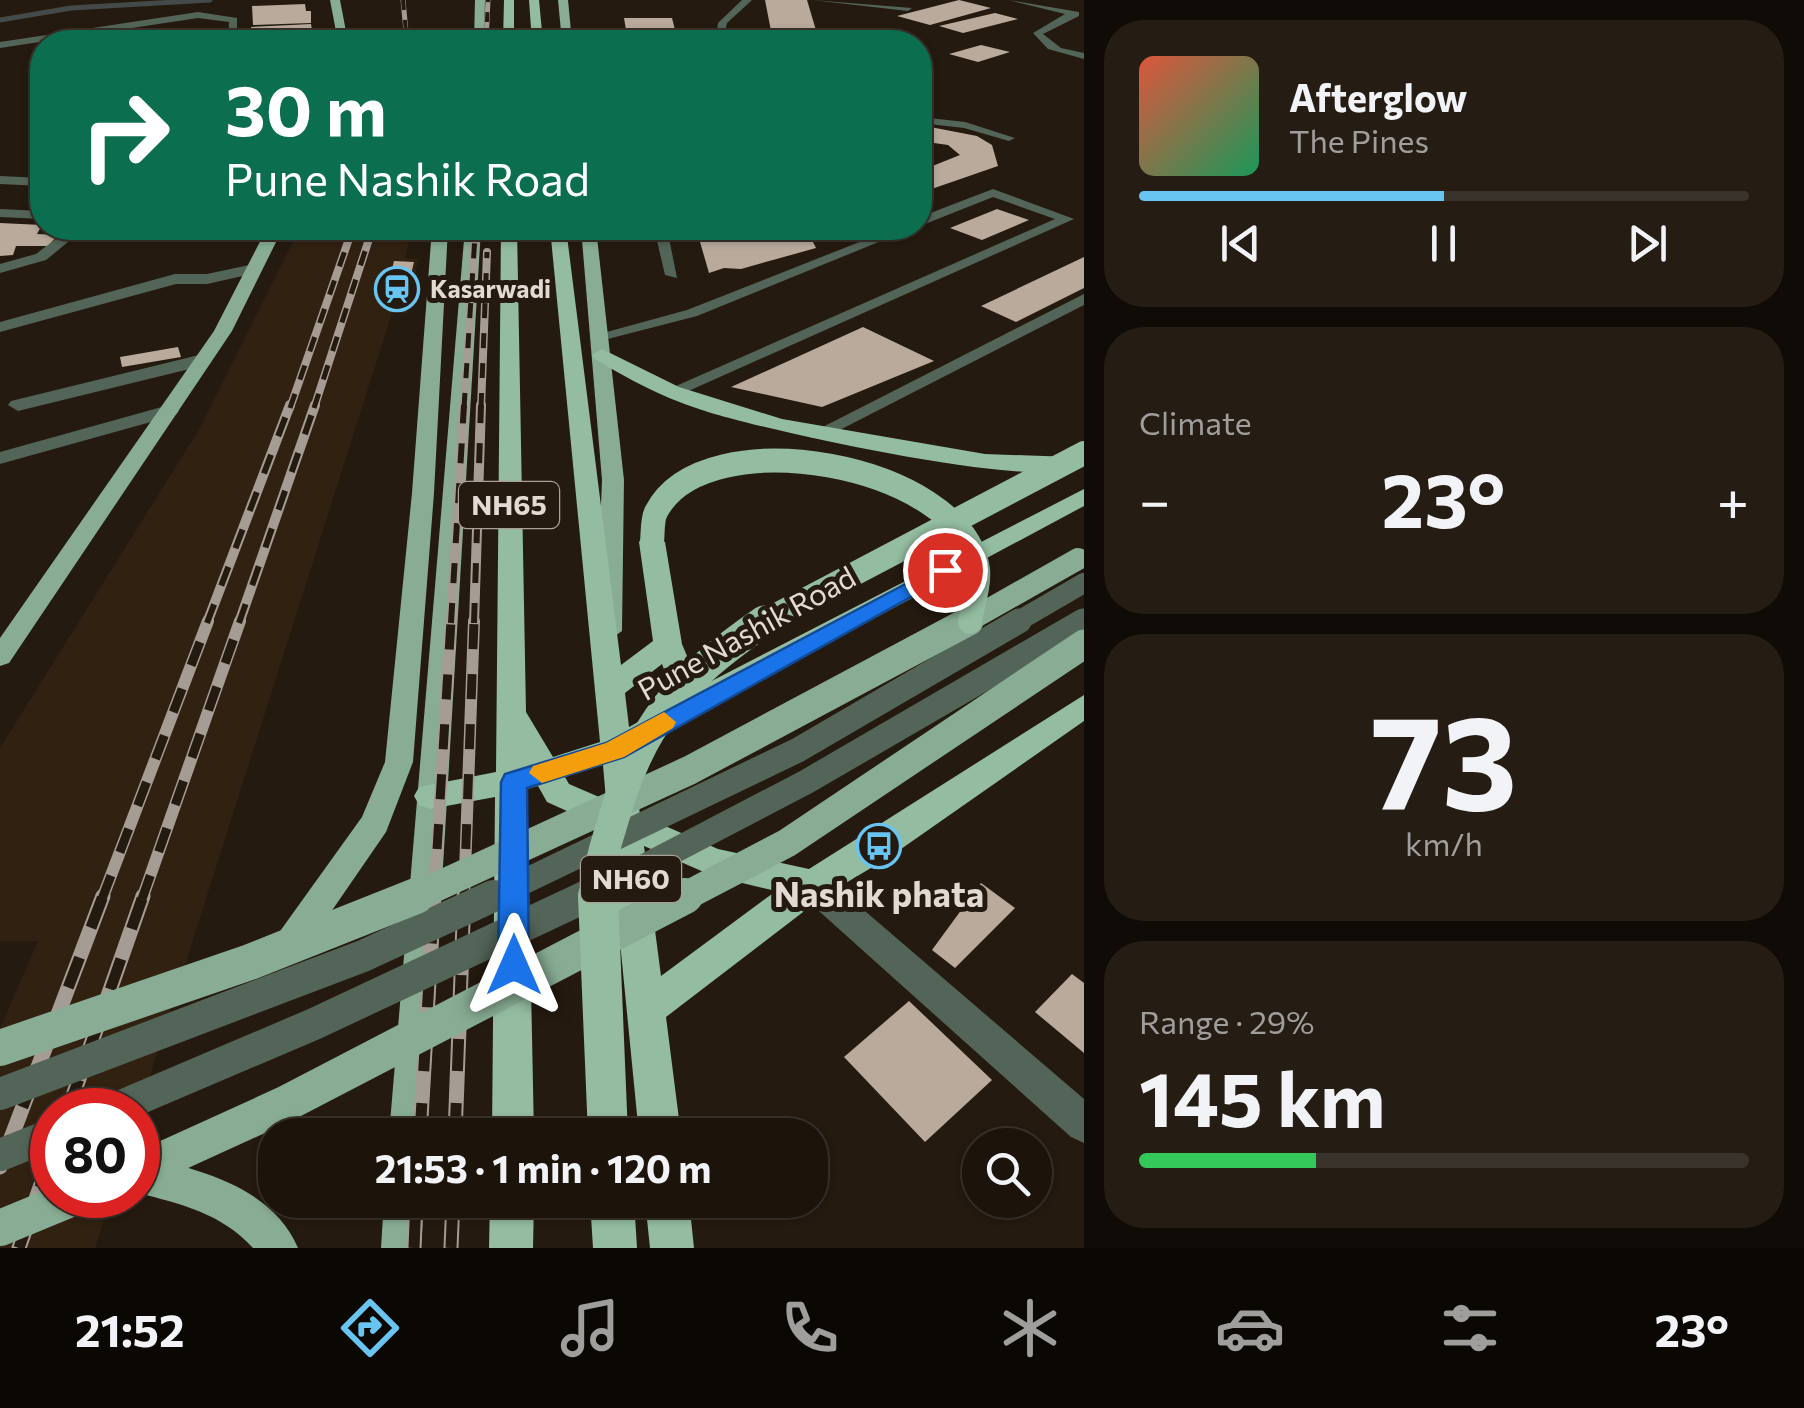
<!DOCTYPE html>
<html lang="en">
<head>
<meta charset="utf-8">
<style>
	:root { --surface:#1c140b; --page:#251d14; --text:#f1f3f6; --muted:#a09e9d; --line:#3a332c; --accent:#68c4f0 }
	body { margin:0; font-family:Commissioner,sans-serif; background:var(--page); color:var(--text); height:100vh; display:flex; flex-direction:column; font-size:38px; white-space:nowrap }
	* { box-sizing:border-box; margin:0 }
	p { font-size:32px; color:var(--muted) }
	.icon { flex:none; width:55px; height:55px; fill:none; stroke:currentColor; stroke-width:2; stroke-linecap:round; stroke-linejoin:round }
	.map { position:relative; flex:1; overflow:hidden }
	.side { display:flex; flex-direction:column; gap:20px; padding:20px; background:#0f0b06; width:720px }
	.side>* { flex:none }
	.hud { position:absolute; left:30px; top:30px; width:902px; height:210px; border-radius:40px; box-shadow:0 2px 8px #0004,0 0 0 2px var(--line); background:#0b6e4f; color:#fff; overflow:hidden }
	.fabs { position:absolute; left:962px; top:1128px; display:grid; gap:20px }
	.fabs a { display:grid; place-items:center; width:90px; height:90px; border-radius:50%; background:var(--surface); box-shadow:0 2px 8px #0004,0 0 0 2px var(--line); font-size:50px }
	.speed { position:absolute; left:30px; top:1088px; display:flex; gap:20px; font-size:50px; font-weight:700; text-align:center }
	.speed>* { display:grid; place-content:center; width:130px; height:130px; border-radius:50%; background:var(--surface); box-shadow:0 2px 8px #0004,0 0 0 2px var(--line); line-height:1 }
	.speed .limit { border:15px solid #d22; background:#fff; color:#111 }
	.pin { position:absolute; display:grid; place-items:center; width:85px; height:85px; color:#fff; margin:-42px; border:5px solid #fff; border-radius:50%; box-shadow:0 2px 10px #0007 }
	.me { position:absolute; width:110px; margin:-55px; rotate:0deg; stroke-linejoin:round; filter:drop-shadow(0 0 8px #0008) }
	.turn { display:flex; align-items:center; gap:35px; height:210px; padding:0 30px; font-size:45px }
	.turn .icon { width:130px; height:130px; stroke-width:2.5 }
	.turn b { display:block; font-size:70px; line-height:85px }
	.big { font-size:75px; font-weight:700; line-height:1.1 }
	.side .widget { flex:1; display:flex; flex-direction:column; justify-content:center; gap:15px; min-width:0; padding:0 35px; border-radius:40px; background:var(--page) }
	.side .dial { align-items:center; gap:0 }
	.dial b { font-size:130px; line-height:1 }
	.song { display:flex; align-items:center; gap:30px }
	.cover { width:120px; height:120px; border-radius:15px; background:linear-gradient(135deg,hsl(10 70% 55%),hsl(150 70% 35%)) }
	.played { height:10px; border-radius:5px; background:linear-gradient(90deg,var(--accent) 50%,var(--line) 50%) }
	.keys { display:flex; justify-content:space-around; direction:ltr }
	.heat { display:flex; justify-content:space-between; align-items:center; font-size:55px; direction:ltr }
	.charge { height:15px; border-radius:8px; background:linear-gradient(90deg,#34c759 29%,var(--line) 0) }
	.trip { position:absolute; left:258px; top:1118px; width:570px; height:100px; border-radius:40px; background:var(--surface); box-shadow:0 2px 8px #0004,0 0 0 2px var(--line); font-weight:700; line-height:100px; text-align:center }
	.menu { display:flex; height:160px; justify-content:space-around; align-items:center; background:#0b0804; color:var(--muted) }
	.menu .icon { width:70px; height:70px }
	.menu .current { color:var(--accent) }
	.menu b { font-size:45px; color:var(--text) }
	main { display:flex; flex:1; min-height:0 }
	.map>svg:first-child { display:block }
	.built { fill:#312111 }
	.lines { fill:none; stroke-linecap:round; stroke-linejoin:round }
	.stream { stroke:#444a4a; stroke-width:5 }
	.building { fill:#b9aa9c }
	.service { fill:#536458; fill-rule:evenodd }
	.minor { fill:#536458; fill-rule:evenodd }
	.tertiary { fill:#536458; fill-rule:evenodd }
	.primary { fill:#88ad94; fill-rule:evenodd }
	.trunk { fill:#93bca0; fill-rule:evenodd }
	.rail-far4-casing { stroke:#a59c94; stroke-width:5 }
	.rail-far3-casing { stroke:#a59c94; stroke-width:8 }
	.rail-far2-casing { stroke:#a59c94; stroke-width:10 }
	.rail-far1-casing { stroke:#a59c94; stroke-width:12 }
	.rail-casing { stroke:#a59c94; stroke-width:15 }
	.rail-far4 { stroke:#251a0f; stroke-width:4; stroke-dasharray:10; stroke-linecap:butt }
	.rail-far3 { stroke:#251a0f; stroke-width:5; stroke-dasharray:15; stroke-linecap:butt }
	.rail-far2 { stroke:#251a0f; stroke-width:6; stroke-dasharray:20; stroke-linecap:butt }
	.rail-far1 { stroke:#251a0f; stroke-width:9; stroke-dasharray:25; stroke-linecap:butt }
	.rail { stroke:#251a0f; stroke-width:11; stroke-dasharray:32; stroke-linecap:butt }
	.service-bridge-far2 { stroke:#536458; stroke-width:20 }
	.service-bridge-far1 { stroke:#536458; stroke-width:25 }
	.service-bridge { stroke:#536458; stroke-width:32 }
	.primary-bridge-far2 { stroke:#88ad94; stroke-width:22 }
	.primary-bridge-far1 { stroke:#88ad94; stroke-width:29 }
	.primary-bridge { stroke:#88ad94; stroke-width:36 }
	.trunk-bridge-far2 { stroke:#93bca0; stroke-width:24 }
	.trunk-bridge-far1 { stroke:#93bca0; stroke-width:31 }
	.trunk-bridge { stroke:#93bca0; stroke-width:40 }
	.route { fill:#1a73e8; stroke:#114b97; stroke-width:2.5 }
	.slow { fill:#f59e0b }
	.labels { text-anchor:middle; stroke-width:10; stroke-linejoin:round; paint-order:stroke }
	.far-poi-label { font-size:25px; font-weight:bold; fill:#e2dad3; stroke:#251a0f; text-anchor:start }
	.shield { fill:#251a0f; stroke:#a9a098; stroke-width:2.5 }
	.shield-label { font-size:28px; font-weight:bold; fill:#e2dad3 }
	.street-label { font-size:30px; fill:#e2dad3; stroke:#251a0f }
	.near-poi-label { font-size:35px; font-weight:bold; fill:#e2dad3; stroke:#251a0f }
</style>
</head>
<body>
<main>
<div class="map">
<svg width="1084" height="1248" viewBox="0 0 1084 1248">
	<rect width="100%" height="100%" fill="#251a0f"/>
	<path class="built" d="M300,228H412L405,258L418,259L408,313H392L138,1113L52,1110V1195H112L95,1248H0V1029L38,941H0V748L200,428Z"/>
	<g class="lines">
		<path class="stream" d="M0,20L71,8L210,0"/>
	</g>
	<g class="building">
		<path d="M765,0H807L818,37L772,36Z"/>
		<path d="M959,0L991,8L930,25L897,16Z"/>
		<path d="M305,4L306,11H311V23L253,25L252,6Z"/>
		<path d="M995,13L1018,19L963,33L939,26Z"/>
		<path d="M624,18H672L678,42H628Z"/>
		<path d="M311,24L314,42H252L251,27Z"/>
		<path d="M981,45L1010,52L978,62L949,54Z"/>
		<path d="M920,125L977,136L992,145L998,166L920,193V171L960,155L948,145L920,141Z"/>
		<path d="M997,209L1029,220L982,240L950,228Z"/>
		<path d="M0,223L42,225L37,234L58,235L48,246H16L13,255L0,256Z"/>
		<path d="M696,228H806L816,248L741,269L724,268L709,273Z"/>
		<path d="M1084,257V288L1016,322L981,306Z"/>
		<path d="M394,261L414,262L403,307H383Z"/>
		<path d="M863,327L934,361L822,407L731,387Z"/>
		<path d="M178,347L181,357L122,367L120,357Z"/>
		<path d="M981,883L1015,908L955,968L932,950Z"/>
		<path d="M1072,974L1084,983V1053L1035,1012Z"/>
		<path d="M909,1001L992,1080L925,1142L844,1057Z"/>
	</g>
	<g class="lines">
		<g class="service">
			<path d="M742,0H752L727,23L723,42H715L718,23Z"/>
			<path d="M812,0L912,8L908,11Z"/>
			<path d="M1008,0L1079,12V16L1043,34L1061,48L1084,53V59L1048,49L1033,33L1065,14Z"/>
			<path d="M198,12L237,18V42H228L229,22L198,18L0,48V42Z"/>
			<path d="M920,117L965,122L1015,138L1009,141L964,128L920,123Z"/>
			<path d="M0,176L42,178V186L0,184Z"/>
			<path d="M993,189L1074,219L675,397L669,398L660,393L1055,219L993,197L920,226V217Z"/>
			<path d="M0,209L42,211V219L0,217Z"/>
			<path d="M70,228H85L46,260L0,273V264L36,254Z"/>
			<path d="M654,228H667L677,278L665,275Z"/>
			<path d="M895,228H913L697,316L600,341L592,336L687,310Z"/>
			<path d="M1084,294V305L824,438H812L809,434Z"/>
		</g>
		<g class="minor">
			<path d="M254,264L262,269L260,272L207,284H176L0,332V322L175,274H207Z"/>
			<path d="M203,354L210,356V364L18,411L8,405L11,401Z"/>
			<path d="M169,405L179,411L176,415L0,464V452Z"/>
		</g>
		<path class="tertiary" d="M812,871L823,875L1084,1099V1143L1071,1137L801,895L796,885L801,875Z"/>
		<g class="primary">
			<path d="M330,0H340L348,42H338Z"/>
			<path d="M475,0H485L484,42H474Z"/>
			<path d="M558,0H568L572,42H562Z"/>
			<path d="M267,228H283L232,331L9,663L0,666V638L214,331Z"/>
			<path d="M432,228H448L434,493L413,762L386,832L302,954L290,959L278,954L274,944L278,934L362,817L385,762L412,493Z"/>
			<path d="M465,228H481L427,1135H389Z"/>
			<path d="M581,228H596L624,480L622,631L609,640L596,631L602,480Z"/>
			<path d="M138,1155C197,1169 272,1186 298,1248H253C221,1213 181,1204 138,1193Z"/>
			<path d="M384,1200H424L421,1248H381Z"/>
		</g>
		<g class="trunk">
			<path d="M504,0H514V42H503Z"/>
			<path d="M529,0H539L543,42H532Z"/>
			<path d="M501,228H517L526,712L553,757L600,742L550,228H566L621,665L653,641L639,542L643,536L652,534L665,542L682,644L700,687L1084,489V506L746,687L633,754L640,815L718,849L809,869L1084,695V721L891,856L824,896L666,1017L681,1135H639L609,830L547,802L538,786L527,789L534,1135H492L495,797L430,809L419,805L414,796L419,787L496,772ZM662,664L676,701L629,727L625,693ZM603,765L606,800L569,784L565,777ZM644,846L713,876L776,891L661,976Z"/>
			<path d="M602,349L679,387L782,419L985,454L1072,457L1084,464C1053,496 749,427 699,409C662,397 628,379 595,359L592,355Z"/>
			<path d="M490,1200H534L533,1248H489Z"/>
			<path d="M590,1200H634L637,1248H593Z"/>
			<path d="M645,1200H689L694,1248H650Z"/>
		</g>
		<defs>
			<g id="rail-far4">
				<path d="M403,0L407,42"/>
				<path d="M486,42L488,0"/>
				<path d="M350,238L353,228"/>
				<path d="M369,238L372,228"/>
				<path d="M474,238L475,228"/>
			</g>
			<g id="rail-far3">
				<path d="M290,408L350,236"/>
				<path d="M314,408L370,236"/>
				<path d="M464,408L475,236"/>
				<path d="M481,408L487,252"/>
			</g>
			<g id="rail-far2">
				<path d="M207,623L290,405"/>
				<path d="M239,623L315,405"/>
				<path d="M451,623L464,405"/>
				<path d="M474,623L481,405"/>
			</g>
			<g id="rail-far1">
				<path d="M102,899L208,621"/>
				<path d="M142,899L240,621"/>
				<path d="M434,899L451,621"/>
				<path d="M464,899L474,621"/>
			</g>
			<g id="rail">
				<path d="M68,1110L143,896"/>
				<path d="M420,1135L434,896"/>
				<path d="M455,1135L464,896"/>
				<path d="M0,1167L103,896"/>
				<path d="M19,1248L52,1153"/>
				<path d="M414,1248L416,1200"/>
				<path d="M451,1248L453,1200"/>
			</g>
		</defs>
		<use href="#rail-far4" class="rail-far4-casing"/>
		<use href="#rail-far3" class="rail-far3-casing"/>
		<use href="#rail-far2" class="rail-far2-casing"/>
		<use href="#rail-far1" class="rail-far1-casing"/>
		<use href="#rail" class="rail-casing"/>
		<use href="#rail-far4" class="rail-far4"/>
		<use href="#rail-far3" class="rail-far3"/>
		<use href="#rail-far2" class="rail-far2"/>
		<use href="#rail-far1" class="rail-far1"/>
		<use href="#rail" class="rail"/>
		<g class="service-bridge-far2">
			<path d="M1015,623L1084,583"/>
			<path d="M1079,623L1084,620"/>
		</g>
		<g class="service-bridge-far1">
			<path d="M488,899L798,750L1019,621"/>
			<path d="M582,899L806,782L1083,621"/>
		</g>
		<g class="service-bridge">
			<path d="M0,1094L363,956L493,896"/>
			<path d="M112,1110L314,1024L587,896"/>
			<path d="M0,1155L48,1136"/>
		</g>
		<path class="primary-bridge-far2" d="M965,623L1078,559"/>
		<g class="primary-bridge-far1">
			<path d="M410,899L690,770L969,621"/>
			<path d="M680,899L787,843L1084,644"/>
		</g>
		<g class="primary-bridge">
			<path d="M0,1048L250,962L416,896"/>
			<path d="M138,1171L285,1104L685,896"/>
			<path d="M0,1228L80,1195"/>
		</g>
		<g class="trunk-bridge-far2">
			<path d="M652,542C653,533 652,520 656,512C704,417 962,464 978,569C980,584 972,607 970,622"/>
			<path d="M761,623L1084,453"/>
		</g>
		<path class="trunk-bridge-far1" d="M598,899C597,872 604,850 612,824C641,722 679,680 764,621"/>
		<path class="trunk-bridge" d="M598,896L608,1135"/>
	</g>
	<path class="route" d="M945,563L952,565V574L624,757L527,788L529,965L524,975L514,979L503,975L498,965L501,782L505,774L606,743Z"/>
	<path class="slow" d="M664,712L676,722L673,728L624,757L542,783L529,773L533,766L606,743Z"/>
	<defs>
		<symbol id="station-ring" viewBox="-11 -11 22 22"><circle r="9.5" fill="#251a0f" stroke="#68c4f0" stroke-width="1.5"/><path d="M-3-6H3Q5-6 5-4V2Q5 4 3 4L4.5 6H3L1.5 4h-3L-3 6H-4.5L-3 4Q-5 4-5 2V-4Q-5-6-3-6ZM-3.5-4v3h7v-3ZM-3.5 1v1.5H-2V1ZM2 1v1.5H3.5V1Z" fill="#68c4f0"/></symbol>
		<symbol id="bus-ring" viewBox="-11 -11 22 22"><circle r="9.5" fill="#251a0f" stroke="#68c4f0" stroke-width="1.5"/><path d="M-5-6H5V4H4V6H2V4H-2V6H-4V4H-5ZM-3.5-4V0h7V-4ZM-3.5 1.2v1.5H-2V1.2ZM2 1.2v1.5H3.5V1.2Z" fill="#68c4f0"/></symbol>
	</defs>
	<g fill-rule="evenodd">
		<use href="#station-ring" x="372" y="264" width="50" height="50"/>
		<use href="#bus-ring" x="854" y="821" width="50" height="50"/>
	</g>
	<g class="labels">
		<g class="far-poi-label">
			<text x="430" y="298">Kasarwadi</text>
		</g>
		<g class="shield">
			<rect x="459" y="482" width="100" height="46" rx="8"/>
			<rect x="581" y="856" width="100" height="46" rx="8"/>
		</g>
		<g class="shield-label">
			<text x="509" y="515">NH65</text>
			<text x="631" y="889">NH60</text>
		</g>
		<g class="street-label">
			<text transform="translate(747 634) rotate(-29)" y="10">Pune Nashik Road</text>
		</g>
		<g class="near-poi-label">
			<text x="879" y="907">Nashik phata</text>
		</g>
	</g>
</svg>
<div class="fabs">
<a><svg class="icon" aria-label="search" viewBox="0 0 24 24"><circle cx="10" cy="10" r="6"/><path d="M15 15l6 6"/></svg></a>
</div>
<div class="speed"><div class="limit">80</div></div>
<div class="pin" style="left:945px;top:570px;background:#d93025"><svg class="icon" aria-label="arrive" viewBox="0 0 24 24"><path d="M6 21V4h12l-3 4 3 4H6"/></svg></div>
<svg class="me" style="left:514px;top:965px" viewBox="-20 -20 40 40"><path d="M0-17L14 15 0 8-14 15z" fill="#1a73e8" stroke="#fff" stroke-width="4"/></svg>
<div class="trip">21:53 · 1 min · 120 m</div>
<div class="hud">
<div class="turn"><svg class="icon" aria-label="right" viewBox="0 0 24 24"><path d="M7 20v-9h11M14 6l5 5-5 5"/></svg><div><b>30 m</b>Pune Nashik Road</div></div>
</div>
</div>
<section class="side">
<div class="widget">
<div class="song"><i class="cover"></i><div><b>Afterglow</b><p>The Pines</p></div></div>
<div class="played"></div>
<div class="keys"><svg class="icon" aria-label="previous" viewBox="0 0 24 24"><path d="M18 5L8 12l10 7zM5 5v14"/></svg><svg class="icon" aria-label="pause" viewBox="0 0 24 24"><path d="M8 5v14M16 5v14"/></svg><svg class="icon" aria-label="next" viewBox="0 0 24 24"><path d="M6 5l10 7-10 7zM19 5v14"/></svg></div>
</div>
<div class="widget"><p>Climate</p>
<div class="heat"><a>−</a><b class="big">23°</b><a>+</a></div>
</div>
<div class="widget dial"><b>73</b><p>km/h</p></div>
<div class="widget"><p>Range · 29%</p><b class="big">145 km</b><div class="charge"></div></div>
</section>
</main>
<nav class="menu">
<b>21:52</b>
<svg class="icon current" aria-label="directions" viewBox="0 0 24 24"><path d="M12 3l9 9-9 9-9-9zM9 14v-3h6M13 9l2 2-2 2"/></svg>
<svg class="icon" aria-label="music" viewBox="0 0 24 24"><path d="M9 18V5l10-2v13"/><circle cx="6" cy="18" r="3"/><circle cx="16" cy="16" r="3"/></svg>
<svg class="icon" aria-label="phone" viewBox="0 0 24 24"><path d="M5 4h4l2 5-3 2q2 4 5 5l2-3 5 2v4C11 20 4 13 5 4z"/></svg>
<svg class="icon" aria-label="climate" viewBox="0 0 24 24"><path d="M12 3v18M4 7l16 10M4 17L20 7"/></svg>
<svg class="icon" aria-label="car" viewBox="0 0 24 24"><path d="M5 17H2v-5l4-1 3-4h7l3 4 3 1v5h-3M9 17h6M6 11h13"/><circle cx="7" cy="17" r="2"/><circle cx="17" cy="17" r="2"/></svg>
<svg class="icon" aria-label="filters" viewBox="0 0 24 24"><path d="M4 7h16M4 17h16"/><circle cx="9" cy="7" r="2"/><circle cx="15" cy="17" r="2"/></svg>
<b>23°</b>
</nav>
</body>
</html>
